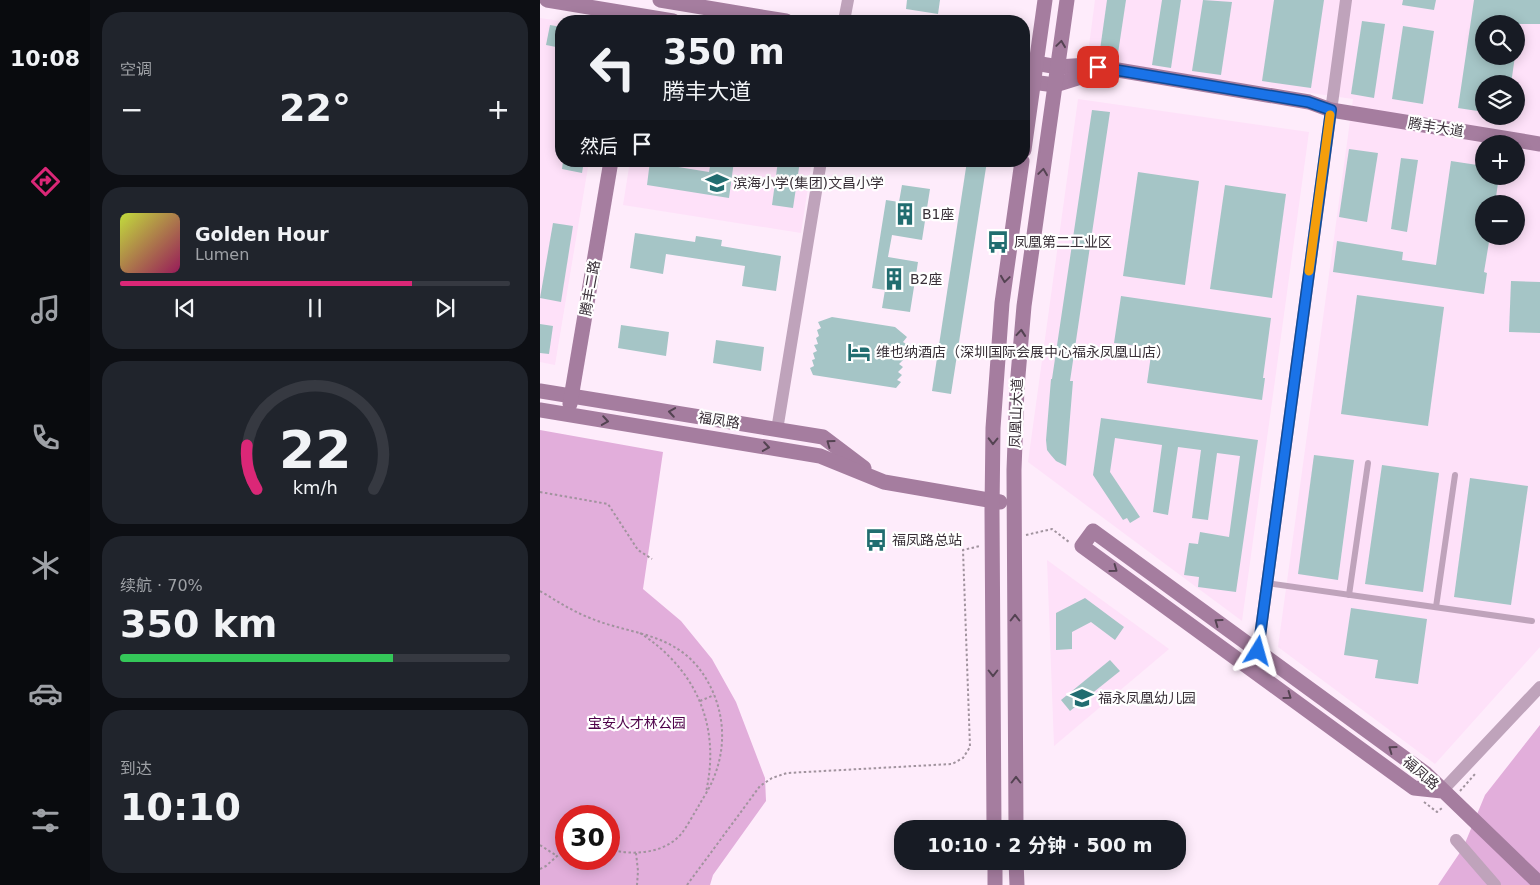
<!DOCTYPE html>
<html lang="zh">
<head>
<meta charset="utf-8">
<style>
	:root { --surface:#171b24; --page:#20242c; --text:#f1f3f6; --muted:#9ea1a6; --line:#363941; --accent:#db2777 }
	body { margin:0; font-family:"DejaVu Sans","Noto Sans SC",sans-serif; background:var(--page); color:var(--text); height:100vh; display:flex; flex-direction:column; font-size:19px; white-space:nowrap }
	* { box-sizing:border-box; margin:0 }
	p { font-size:16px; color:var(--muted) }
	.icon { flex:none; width:28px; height:28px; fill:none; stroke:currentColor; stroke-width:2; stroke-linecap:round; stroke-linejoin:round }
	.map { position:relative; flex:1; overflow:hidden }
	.side { display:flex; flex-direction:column; gap:12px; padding:12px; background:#0d0f14; width:450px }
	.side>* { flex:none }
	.hud { position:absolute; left:15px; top:15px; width:475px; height:152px; border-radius:20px; box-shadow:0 2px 12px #0003; background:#171b24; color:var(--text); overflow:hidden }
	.buttons { position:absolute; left:935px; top:15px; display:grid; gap:10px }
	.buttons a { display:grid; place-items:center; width:50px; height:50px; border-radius:50%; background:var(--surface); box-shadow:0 2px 12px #0003; font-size:25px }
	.speed { position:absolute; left:15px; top:805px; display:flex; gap:10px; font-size:25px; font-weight:700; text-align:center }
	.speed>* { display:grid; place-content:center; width:65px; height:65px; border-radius:50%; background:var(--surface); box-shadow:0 2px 12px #0003; line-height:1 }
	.speed .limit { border:8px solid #d22; background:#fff; color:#111 }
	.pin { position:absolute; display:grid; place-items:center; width:42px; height:42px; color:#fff; margin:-21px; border-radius:10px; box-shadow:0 2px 8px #0006 }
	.me { position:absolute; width:55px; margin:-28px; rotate:8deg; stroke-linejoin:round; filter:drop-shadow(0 0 4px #0008) }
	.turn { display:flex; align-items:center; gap:18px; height:105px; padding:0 25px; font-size:22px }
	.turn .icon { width:65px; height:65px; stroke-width:2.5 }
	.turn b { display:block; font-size:35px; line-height:42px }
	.then { display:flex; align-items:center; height:48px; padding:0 25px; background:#0003; gap:10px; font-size:19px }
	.big { font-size:38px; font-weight:700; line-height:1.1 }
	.side .card { flex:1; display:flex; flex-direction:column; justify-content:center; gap:8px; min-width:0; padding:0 18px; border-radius:20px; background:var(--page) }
	.side .dial { align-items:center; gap:0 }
	.dial svg { height:130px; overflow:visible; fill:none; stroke:var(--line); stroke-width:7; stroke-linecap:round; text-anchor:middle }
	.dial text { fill:var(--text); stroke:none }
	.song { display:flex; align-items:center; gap:15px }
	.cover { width:60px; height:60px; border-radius:8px; background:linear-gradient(135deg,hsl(70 70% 55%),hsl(330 70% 35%)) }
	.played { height:5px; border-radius:2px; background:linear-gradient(90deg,var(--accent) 75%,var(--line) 75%) }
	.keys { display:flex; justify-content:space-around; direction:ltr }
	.heat { display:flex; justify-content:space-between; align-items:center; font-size:28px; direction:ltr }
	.charge { height:8px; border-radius:4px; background:linear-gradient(90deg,#34c759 70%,var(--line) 0) }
	.trip { position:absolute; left:354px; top:820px; width:292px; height:50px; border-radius:20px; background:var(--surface); box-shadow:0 2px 12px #0003; font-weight:700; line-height:50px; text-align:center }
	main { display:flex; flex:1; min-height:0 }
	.menu { display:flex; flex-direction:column; width:90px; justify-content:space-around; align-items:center; background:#090b0e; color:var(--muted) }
	.menu .icon { width:35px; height:35px }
	.menu .active { color:var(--accent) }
	.menu b { font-size:22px; color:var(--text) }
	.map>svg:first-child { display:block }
	.built { fill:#fee1f9; fill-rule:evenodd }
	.green { fill:#e2aedb; fill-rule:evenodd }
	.building { fill:#a5c5c6 }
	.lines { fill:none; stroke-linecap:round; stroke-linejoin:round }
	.path { stroke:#a1939e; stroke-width:2; stroke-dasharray:2.5 2.5; stroke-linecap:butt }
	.lane { stroke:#bfa3bb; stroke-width:6 }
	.street { stroke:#bfa3bb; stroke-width:12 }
	.secondary { stroke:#a57d9f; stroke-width:15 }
	.oneway { stroke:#544352 }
	.route-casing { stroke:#114b97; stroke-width:12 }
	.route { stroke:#1a73e8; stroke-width:9 }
	.slow { stroke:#f59e0b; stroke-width:9 }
	.labels { text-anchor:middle; stroke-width:4.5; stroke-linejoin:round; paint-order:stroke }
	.street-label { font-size:14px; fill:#393038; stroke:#fff }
	.poi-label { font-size:14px; fill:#393038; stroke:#fff; text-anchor:start }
	.park-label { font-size:14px; fill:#4f024a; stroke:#fff }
</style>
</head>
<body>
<main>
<nav class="menu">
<b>10:08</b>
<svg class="icon active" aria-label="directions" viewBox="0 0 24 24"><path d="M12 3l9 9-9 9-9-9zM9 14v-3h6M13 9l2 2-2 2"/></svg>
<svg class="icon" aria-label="music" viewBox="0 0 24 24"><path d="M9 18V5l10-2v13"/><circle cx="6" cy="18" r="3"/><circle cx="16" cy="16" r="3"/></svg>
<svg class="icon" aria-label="phone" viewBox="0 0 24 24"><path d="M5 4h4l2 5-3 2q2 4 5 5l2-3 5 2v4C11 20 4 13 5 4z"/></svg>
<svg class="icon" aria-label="climate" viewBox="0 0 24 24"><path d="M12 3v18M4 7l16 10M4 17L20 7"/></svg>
<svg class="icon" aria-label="car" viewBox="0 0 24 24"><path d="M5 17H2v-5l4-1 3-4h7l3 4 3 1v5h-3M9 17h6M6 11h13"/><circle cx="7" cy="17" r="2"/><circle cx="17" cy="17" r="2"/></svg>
<svg class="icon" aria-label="filters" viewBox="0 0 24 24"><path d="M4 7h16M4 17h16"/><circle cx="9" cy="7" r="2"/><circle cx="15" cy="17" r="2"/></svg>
</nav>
<section class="side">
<div class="card"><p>空调</p>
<div class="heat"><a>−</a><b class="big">22°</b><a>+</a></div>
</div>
<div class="card">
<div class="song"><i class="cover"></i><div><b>Golden Hour</b><p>Lumen</p></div></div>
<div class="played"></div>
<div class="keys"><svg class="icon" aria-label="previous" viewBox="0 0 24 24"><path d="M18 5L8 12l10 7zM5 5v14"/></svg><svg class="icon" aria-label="pause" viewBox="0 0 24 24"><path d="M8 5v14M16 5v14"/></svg><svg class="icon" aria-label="next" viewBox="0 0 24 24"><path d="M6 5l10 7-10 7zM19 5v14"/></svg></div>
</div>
<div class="card dial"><svg viewBox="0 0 100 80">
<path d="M14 69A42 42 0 1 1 86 69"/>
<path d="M14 69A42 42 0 0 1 8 42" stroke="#db2777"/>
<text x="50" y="56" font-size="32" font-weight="700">22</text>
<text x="50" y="72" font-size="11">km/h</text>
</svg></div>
<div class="card"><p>续航 · 70%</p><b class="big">350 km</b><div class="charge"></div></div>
<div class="card"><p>到达</p><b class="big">10:10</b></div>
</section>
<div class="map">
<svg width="1000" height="885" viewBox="0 0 1000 885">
	<rect width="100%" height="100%" fill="#feecfb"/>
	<g class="built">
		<path d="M555,0H1000V647L895,764L738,647L813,99L547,61ZM944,24H976V56H944ZM944,84H976V116H944ZM944,144H976V176H944ZM944,204H976V236H944Z"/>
		<path d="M0,18L21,21V161H49L15,365L0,362Z"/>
		<path d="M538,99L769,132L702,621L488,462Z"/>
		<path d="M90,161H272L261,233L83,205Z"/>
		<path d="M507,560L629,649L514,746Z"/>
	</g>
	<g class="green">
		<path d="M0,430L123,452L103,589L141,621L172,659L196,702L225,778L226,801L173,875L170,885H0ZM26,816H69V859H26Z"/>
		<path d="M1000,725V885H898L923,848L945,795Z"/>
	</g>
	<g class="building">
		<path d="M367,0H400L398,14L366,9Z"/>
		<path d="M567,0H586L577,60L559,57Z"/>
		<path d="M622,0H641L631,68L612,65Z"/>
		<path d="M663,0L692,2L681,75L652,71Z"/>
		<path d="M734,0H784L771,88L722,81Z"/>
		<path d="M863,0H896L894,10L862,5Z"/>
		<path d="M934,0H1000V24H944V56H975L971,84H944V112L918,108Z"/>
		<path d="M822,21L845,24L834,98L811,94Z"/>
		<path d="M10,25L21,27V48L6,45Z"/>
		<path d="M863,26L894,31L883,104L852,99Z"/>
		<path d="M552,110L570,112L530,381H533L526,466L516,461L510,454L507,450L506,440L511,379H512Z"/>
		<path d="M809,149L838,153L827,222L799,217Z"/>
		<path d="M861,158L878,160L867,232L851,229Z"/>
		<path d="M23,161H44L42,173L22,169Z"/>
		<path d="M110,161H133L132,166L169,172L171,161H194L189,198L107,185Z"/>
		<path d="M238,161H260L253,208L232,205Z"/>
		<path d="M427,161H447L411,394L392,391Z"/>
		<path d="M911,161L944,166V176H959L955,204H944V236H950L944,272L947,273L944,294L793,272L797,241L863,252L862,260L896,265Z"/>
		<path d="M598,172L659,181L645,285L583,276Z"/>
		<path d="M362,185L390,189L382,240L352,235L348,257L378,262L370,312L342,308L345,290L332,288L346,200L359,202Z"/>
		<path d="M685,185L746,194L732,298L670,289Z"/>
		<path d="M13,223L33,226L21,302L0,298Z"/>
		<path d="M95,233L155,242L156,236L182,240L181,246L241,256L236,291L202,286L205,266L126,254L123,274L90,268Z"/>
		<path d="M971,281L1000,282V333L969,332Z"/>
		<path d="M817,295L904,307L888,426L801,414Z"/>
		<path d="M581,296L731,318L723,378H725L722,400L607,383L612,348L574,343Z"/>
		<path d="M292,317L355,327L367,337L363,342L366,344L362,349L365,352L360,357L364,359L359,364L363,367L358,372L362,375L357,380L361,382L356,388L273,375L270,368L274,366L272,360L275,359L273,353L277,351L274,345L278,344L276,338L279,336L277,330L281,328L278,322Z"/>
		<path d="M0,324L13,326L9,354L0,353Z"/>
		<path d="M81,325L129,332L126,356L78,348Z"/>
		<path d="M176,340L224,347L221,371L173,363Z"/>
		<path d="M561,418L718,440L696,592L658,587L659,577L644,575L649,543L658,544L660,532L689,537L700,456L677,453L668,520L652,518L661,450L638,447L628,515L613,512L622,445L575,438L570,472L600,517L590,523L587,518L583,520L553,475Z"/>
		<path d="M774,455L814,460L798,580L758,574Z"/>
		<path d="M842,465L899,473L883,592L825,584Z"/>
		<path d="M930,478L988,486L971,605L914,597Z"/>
		<path d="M545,598L584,627L575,640L551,622L532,632V649L516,650V613Z"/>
		<path d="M811,608L887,619L878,684L835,678L838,660L804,655Z"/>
		<path d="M570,660L580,671L530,711L521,700Z"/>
	</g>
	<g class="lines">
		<g class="path">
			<path d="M484,26L488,23"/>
			<path d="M0,492L68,504L98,550L112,559"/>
			<path d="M486,535L512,529L529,542"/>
			<path d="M0,591C17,601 32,611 50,618C88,634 129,632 158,667C183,699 189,740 174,777C170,788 163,798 158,807C153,815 148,825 142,833C125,854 92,856 69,849"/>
			<path d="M100,633C156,669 181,726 166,792"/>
			<path d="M160,701L174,695"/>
			<path d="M920,791L935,774"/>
			<path d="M884,802L897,812L902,808"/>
			<path d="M0,845L17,856"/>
			<path d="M96,853L98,871L97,885"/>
			<path d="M0,869L6,866L26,848"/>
			<path d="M147,885L220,786L232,778L247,773L412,764L423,758L430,747L423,550L440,546"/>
		</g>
		<g class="lane">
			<path d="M727,583L992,621"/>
			<path d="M809,595L828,463"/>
			<path d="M896,607L915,475"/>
		</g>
		<g class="street">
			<path d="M304,21L308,0"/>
			<path d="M237,430L281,161"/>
			<path d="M718,651L806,0"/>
			<path d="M902,791L1000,687"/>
			<path d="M916,840L955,885"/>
		</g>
		<g class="secondary">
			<path d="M7,0L133,21"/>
			<path d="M120,0L246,21"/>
			<path d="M484,61L518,67L548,65L769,102L791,110L1000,144"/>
			<path d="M484,81L515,85L547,75L565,78"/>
			<path d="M484,150L505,0"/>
			<path d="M0,391L283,437L324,468"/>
			<path d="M30,404L71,161"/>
			<path d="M0,410L280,456L344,482L460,502"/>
			<path d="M902,791L874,788L542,546L553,531L885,773L1000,884"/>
			<path d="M454,829L452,511L453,428L462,303L482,161"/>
			<path d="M476,829L474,470L477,387L484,306L527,0"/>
			<path d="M455,861V885"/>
			<path d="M476,861L477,885"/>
		</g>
	</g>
	<defs><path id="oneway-chevron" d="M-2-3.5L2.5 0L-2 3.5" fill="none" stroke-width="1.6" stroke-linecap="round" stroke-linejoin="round" transform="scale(1.25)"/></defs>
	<g class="oneway">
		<use href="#oneway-chevron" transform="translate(521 44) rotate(-82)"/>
		<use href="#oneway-chevron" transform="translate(503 172) rotate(-82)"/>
		<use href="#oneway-chevron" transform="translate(465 279) rotate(98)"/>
		<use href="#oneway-chevron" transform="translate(481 333) rotate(-85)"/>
		<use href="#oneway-chevron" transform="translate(132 412) rotate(-171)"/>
		<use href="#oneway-chevron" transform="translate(65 421) rotate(9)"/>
		<use href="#oneway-chevron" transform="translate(453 441) rotate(91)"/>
		<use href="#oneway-chevron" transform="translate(290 443) rotate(-144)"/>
		<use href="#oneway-chevron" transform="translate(226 447) rotate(9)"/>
		<use href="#oneway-chevron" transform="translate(574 569) rotate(36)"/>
		<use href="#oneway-chevron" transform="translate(475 618) rotate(-90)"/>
		<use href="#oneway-chevron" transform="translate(678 622) rotate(-144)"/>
		<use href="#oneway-chevron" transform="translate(453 673) rotate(90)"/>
		<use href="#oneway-chevron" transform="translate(748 696) rotate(36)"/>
		<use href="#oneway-chevron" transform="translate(852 749) rotate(-144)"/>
		<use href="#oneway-chevron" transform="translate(476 780) rotate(-90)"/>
	</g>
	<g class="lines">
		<defs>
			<path id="route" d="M558,67L768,102L791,110L718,651"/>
		</defs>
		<use href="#route" class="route-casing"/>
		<use href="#route" class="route"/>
		<path class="slow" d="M769,271L790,115"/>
	</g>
	<defs>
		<symbol id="school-bare" viewBox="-9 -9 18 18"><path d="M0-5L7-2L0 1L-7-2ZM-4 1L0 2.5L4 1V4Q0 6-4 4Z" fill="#216d70" stroke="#fff" stroke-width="2.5" paint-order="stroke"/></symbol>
		<symbol id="building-bare" viewBox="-9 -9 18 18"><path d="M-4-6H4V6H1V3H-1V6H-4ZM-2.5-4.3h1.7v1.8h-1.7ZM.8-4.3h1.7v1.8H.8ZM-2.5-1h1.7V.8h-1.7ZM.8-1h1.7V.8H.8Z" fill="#216d70" stroke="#fff" stroke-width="2.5" paint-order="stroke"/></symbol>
		<symbol id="bus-bare" viewBox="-9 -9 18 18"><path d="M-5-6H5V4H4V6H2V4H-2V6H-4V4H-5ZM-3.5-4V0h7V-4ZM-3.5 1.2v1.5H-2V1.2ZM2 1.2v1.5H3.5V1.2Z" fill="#216d70" stroke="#fff" stroke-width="2.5" paint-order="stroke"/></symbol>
		<symbol id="hotel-bare" viewBox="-9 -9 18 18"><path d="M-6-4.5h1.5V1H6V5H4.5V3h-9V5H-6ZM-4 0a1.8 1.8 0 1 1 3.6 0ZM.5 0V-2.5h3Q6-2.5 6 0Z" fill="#216d70" stroke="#fff" stroke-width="2.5" paint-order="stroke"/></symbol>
	</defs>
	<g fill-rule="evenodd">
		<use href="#school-bare" x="161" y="167" width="32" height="32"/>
		<use href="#building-bare" x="349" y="198" width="32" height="32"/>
		<use href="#bus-bare" x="442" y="226" width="32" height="32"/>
		<use href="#building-bare" x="338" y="263" width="32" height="32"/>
		<use href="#hotel-bare" x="303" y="336" width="32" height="32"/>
		<use href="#bus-bare" x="320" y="524" width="32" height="32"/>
		<use href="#school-bare" x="526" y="682" width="32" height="32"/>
	</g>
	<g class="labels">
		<g class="street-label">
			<text transform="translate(896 127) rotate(9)" y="5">腾丰大道</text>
			<text transform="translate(50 288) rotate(-80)" y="5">腾丰二路</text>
			<text transform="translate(476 413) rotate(-88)" y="5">凤凰山大道</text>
			<text transform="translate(179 420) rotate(9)" y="5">福凤路</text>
			<text transform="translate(881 773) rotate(41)" y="5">福凤路</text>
		</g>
		<g class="poi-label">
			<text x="193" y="188">滨海小学(集团)文昌小学</text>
			<text x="382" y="219">B1座</text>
			<text x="474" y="247">凤凰第二工业区</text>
			<text x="370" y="284">B2座</text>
			<text x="336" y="357">维也纳酒店（深圳国际会展中心福永凤凰山店）</text>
			<text x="352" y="545">福凤路总站</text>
			<text x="558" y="703">福永凤凰幼儿园</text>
		</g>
		<g class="park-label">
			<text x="97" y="728">宝安人才林公园</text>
		</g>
	</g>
</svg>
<div class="buttons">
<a><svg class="icon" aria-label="search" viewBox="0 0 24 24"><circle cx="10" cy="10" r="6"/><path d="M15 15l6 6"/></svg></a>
<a><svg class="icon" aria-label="layers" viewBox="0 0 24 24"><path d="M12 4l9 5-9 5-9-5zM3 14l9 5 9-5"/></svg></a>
<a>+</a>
<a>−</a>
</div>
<div class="speed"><div class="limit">30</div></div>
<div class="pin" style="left:558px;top:67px;background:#d93025"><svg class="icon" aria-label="arrive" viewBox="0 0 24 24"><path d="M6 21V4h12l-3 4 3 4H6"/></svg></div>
<svg class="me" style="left:718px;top:651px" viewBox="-20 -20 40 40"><path d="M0-17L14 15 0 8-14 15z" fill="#1a73e8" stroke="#fff" stroke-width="4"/></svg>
<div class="trip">10:10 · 2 分钟 · 500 m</div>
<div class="hud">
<div class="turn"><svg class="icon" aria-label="left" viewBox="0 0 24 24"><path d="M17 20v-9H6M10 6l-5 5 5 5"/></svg><div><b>350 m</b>腾丰大道</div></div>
<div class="then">然后<svg class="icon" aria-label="arrive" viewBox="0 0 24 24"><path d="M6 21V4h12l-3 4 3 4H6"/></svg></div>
</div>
</div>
</main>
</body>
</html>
